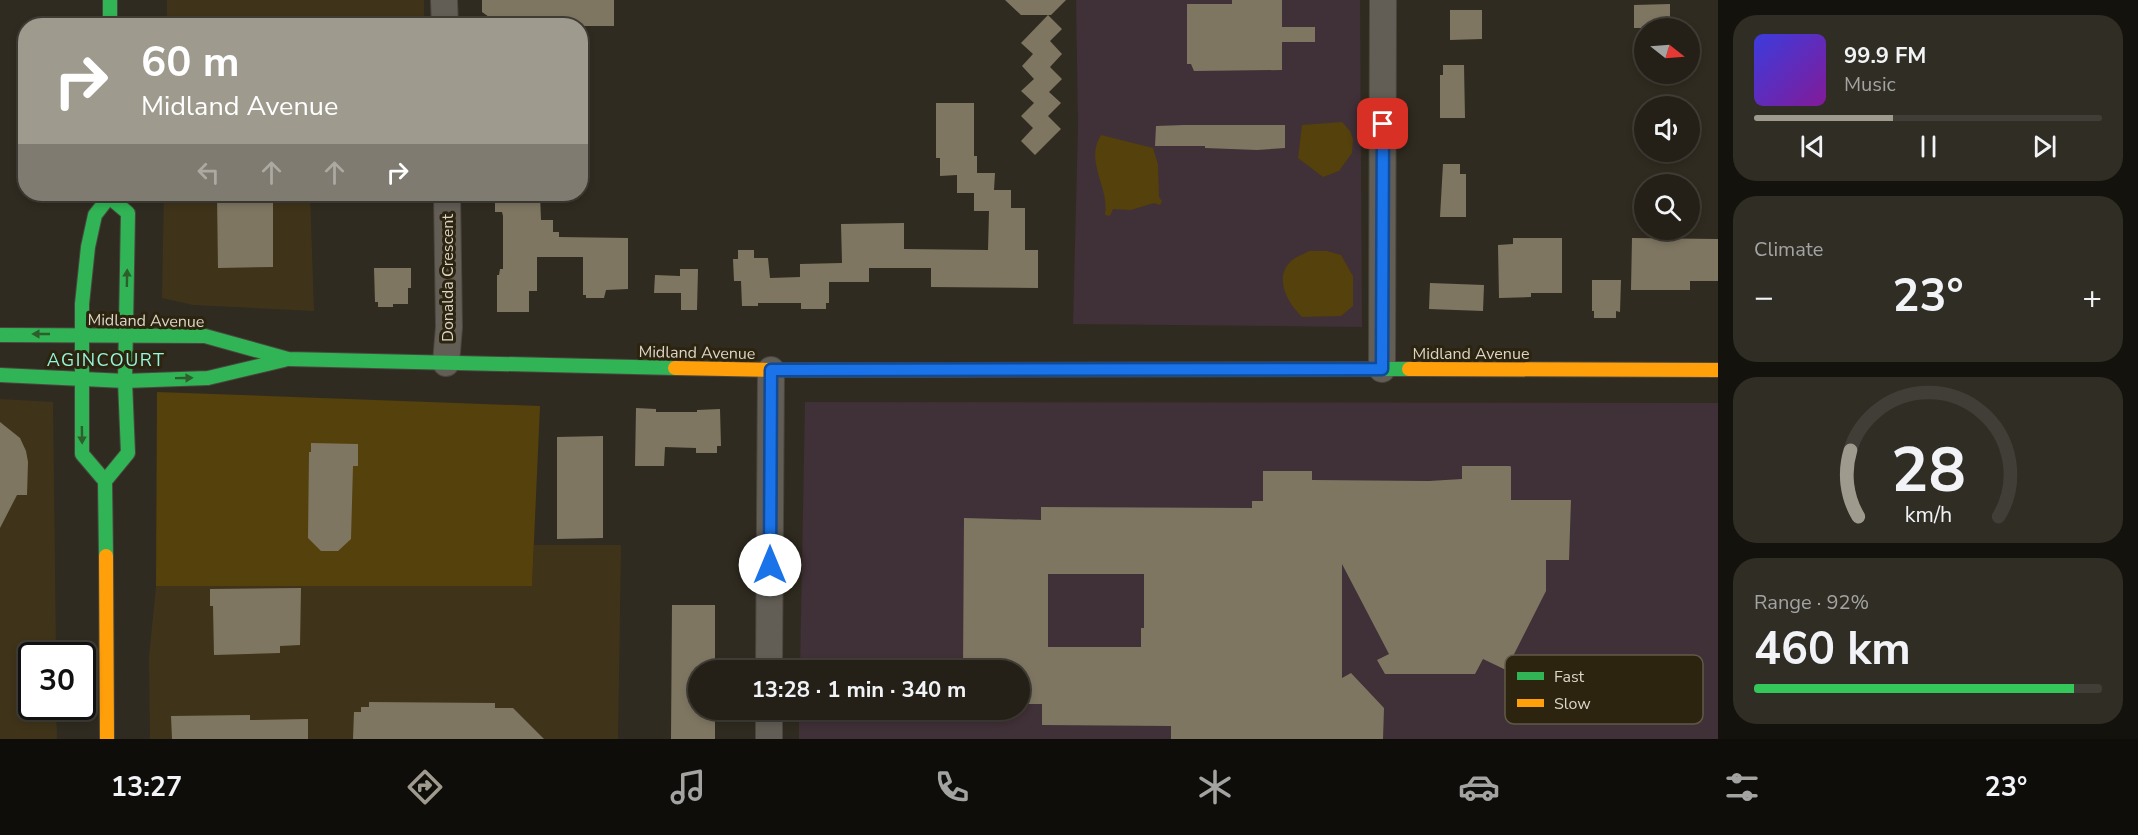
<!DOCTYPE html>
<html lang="en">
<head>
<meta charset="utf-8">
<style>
	:root { --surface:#242018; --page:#302d25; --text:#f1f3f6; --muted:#a3a3a2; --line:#413e37; --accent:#9f9a8e }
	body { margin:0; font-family:"Nunito Sans",sans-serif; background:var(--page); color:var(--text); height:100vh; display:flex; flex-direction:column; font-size:22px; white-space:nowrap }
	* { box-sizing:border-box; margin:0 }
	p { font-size:20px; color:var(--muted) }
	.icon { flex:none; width:33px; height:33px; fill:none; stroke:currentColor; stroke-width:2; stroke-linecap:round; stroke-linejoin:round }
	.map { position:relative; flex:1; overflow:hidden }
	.sheet { display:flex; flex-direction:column; gap:15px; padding:15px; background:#14120d; width:420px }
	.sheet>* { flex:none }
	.hud { position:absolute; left:18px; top:18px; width:570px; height:183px; border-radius:24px; box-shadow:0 3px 9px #0003,0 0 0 2px var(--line); background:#9f9a8e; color:#fff; overflow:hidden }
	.needle { width:39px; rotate:107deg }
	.controls { position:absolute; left:1634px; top:18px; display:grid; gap:12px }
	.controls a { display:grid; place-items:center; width:66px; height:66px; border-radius:50%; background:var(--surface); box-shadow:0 3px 9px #0003,0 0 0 2px var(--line); font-size:30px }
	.speed { position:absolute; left:18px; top:642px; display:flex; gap:12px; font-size:30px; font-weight:700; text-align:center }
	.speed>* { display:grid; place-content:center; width:78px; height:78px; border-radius:50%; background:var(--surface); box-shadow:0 3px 9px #0003,0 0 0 2px var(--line); line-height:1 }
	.speed .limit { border:3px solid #111; border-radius:9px; background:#fff; color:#111 }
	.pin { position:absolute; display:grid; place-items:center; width:51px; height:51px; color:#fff; margin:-26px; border-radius:12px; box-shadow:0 3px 9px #0006 }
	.me { position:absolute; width:66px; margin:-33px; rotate:0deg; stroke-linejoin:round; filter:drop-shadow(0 0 4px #0008) }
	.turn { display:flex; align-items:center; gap:21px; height:126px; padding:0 24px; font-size:27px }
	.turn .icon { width:78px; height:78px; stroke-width:2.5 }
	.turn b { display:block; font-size:42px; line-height:51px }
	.lanes { display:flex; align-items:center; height:57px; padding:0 24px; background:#0003; justify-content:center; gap:30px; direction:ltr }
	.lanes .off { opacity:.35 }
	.big { font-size:45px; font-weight:700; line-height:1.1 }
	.sheet .card { flex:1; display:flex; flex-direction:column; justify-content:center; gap:9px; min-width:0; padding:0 21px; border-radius:24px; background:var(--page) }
	.sheet .dial { align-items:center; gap:0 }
	.dial svg { height:156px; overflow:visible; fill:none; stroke:var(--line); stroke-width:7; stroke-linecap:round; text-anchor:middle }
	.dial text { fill:var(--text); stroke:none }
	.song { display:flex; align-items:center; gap:18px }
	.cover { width:72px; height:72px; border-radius:9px; background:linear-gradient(135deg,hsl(240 70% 55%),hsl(290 70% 35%)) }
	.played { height:6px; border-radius:3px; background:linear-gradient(90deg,var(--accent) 40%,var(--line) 40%) }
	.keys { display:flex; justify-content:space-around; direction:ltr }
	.heat { display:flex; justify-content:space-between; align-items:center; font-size:33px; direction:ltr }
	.charge { height:9px; border-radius:4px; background:linear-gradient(90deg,#34c759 92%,var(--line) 0) }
	.trip { position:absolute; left:688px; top:660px; width:342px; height:60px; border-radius:30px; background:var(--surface); box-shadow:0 3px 9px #0003,0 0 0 2px var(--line); font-weight:700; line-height:60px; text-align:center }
	.dock { display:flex; height:96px; justify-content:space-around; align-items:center; background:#0e0d0a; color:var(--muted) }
	.dock .icon { width:42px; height:42px }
	.dock .on { color:var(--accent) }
	.dock b { font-size:27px; color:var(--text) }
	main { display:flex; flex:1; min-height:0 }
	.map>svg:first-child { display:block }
	.built { fill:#3f341a }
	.education { fill:#403037 }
	.green { fill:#54410b }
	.building { fill:#7f7662; fill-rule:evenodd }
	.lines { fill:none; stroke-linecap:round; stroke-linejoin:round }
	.street-casing { stroke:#4a463d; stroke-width:28 }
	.fast-casing { stroke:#4a463d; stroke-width:16 }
	.slow-casing { stroke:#4a463d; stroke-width:16 }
	.street { stroke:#625e56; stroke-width:26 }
	.fast { stroke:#30b455; stroke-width:14 }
	.slow { stroke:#ff9f0a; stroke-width:14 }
	.oneway { fill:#2e5e2b }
	.route-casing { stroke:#114b97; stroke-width:15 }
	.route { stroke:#1a73e8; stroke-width:10 }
	.labels { text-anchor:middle; stroke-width:6; stroke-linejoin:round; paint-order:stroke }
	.street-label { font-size:16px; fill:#dbd6c9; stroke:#2d240f }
	.neighbourhood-label { font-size:18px; letter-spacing:1.5px; fill:#94f7de; stroke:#2d240f }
	.key { fill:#2d240f; stroke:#615947; stroke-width:1.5 }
	.key-label { font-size:16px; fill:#dbd6c9 }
</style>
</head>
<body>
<main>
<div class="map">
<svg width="1718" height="739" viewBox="0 0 1718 739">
	<rect width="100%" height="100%" fill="#302b20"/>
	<g class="built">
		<rect x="167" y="0" width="257" height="25"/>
		<path d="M164,194H310L314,311L193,305L162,298Z"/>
		<path d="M0,399L53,402L56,655L32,656V706L56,707L57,739H0Z"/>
		<path d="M534,545H621L618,739H150L149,657L156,586H532Z"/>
	</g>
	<g class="education">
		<path d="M1076,0H1360L1362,327L1073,324L1078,126Z"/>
		<path d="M805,402L1718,403V739H799V710H1020V670H800Z"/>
	</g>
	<g class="green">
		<path d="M1342,122L1350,131L1353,139L1352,153L1339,171L1323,177L1298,158L1302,125Z"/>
		<path d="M1101,135L1153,148L1158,164L1159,197L1162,201L1160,205L1154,203L1131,210L1113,209L1110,216L1105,215C1110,188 1084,161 1101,135Z"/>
		<path d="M1309,251H1327L1341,255L1353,276V306L1341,316L1302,317C1288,304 1273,278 1291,261C1295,257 1304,254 1309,251Z"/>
		<path d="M157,392L540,406L532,586H156Z"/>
	</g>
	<g class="building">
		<path d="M482,0H614V26H489V17L482,12Z"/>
		<path d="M1005,0H1066L1051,15H1048L1062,29L1050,41L1062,54L1050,67L1062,79L1049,92L1061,103L1048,116L1061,129L1035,155L1021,141L1033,128L1021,116L1034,103L1021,91L1034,79L1022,66L1033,54L1021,43L1048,15H1021Z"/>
		<path d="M1232,0H1282V27H1315V42H1282V70L1194,71L1191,64H1187V4H1232Z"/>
		<path d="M1670,4V26H1664V28H1634V5Z"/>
		<path d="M1450,10H1482V39L1450,40Z"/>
		<path d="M1443,65H1464L1465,118H1440V75H1443Z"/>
		<path d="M936,103H974V156H977V173H995L994,190H1011V208H1025V250H1038V288L931,287V268H869V282H829V303H826V309H801V303H758V306H742L741,281H734L733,259H738V250H754V258H768L770,278L800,277V264L842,263L841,224L904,223V249L988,250L989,211H974V193H957V175L940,176V158H936Z"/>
		<path d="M1184,125H1285V148L1257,150L1205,148V146H1155L1156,126Z"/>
		<path d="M1443,164H1460V174H1466V217H1440Z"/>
		<path d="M217,194H273V267L218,268Z"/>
		<path d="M495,194H540L541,220H553V232H559V237L628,238V289L606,290L604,298H586V295H583V257H537V291H529V312H497V275H499L500,269H503V216L502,212H495Z"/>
		<path d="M1513,238H1562V293H1531V297L1499,298L1498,245L1513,244Z"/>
		<path d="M1632,238L1718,239V281H1690V290H1631Z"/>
		<path d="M374,268H411V288H408V304H393V307H378V302H375Z"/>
		<path d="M680,269H698L697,310H681V293H654L655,275L680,276Z"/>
		<path d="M1592,280H1621L1620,312L1616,311V318H1594V311H1592Z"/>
		<path d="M1430,283L1484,285L1483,311L1429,309Z"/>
		<path d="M636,408L656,409V412H697V410L720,409L721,446H717V453H696V448L665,447L664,466H635Z"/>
		<path d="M0,422L20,438L26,451L28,462L27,495H17L0,528Z"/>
		<path d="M603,436V538L557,539V437Z"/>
		<path d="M311,443L358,444V466H353L351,539L338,551H321L308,538L309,452H311Z"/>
		<path d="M1462,466H1510L1511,467V500H1571L1569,560H1546V591L1506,670L1483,659L1475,674H1385L1377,660L1389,654L1342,564V678L1351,673L1384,708L1383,739H1171V726L1042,725V704H1020V670H963L964,518L1041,520V507L1252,508V501H1263V471H1312V480L1429,481L1462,479ZM1048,574H1144V628H1141V647H1048Z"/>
		<path d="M301,588L300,645L280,646V653L214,655L213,606H210V589Z"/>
		<path d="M672,605H715V670H699V710H715V739H671Z"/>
		<path d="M369,702L495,703V708H513L544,739H353L354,712H361V707H369Z"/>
		<path d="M250,715V720L308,719V739H172L171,716Z"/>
	</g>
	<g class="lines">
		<defs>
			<g id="street">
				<path d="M444,0L445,26"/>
				<path d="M446,363L449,327L447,194"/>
				<path d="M1382,369L1383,0"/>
				<path d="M769,670L771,370"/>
				<path d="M769,739V710"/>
			</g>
			<g id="fast">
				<path d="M110,0V26"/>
				<path d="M0,335L205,336L288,359L675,368"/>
				<path d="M954,370L1409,369"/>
				<path d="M0,375L125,381L208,378L284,360"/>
				<path d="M105,481L82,454V304L88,247L95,215L109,197V194"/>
				<path d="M106,556L105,481L128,453L125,381L128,213L109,197"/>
			</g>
			<g id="slow">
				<path d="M675,368L771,370H954"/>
				<path d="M1409,369L1718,370"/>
				<path d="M106,556L107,739"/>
			</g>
		</defs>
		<use href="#street" class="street-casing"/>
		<use href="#fast" class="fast-casing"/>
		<use href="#slow" class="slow-casing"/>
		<use href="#street" class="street"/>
		<use href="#fast" class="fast"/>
		<use href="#slow" class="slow"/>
	</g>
	<defs><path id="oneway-solid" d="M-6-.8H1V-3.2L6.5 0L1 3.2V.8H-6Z" transform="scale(1.5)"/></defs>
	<g class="oneway">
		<use href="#oneway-solid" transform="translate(127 278) rotate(-89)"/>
		<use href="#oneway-solid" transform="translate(41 334) rotate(180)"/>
		<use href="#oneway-solid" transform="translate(184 378) rotate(-1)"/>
		<use href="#oneway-solid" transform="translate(82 435) rotate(89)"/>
	</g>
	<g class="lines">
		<defs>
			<path id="route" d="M770,565L771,370L1382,369L1383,124"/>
		</defs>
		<use href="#route" class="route-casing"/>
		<use href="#route" class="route"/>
	</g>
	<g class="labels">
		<g class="street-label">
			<text transform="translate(447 278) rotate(-90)" y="6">Donalda Crescent</text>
			<text transform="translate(146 320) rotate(1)" y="6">Midland Avenue</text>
			<text transform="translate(697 352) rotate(1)" y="6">Midland Avenue</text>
			<text x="1471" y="359">Midland Avenue</text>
		</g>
		<g class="neighbourhood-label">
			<text x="106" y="366">AGINCOURT</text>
		</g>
	</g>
	<rect x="1505" y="655" width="198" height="69" rx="9" class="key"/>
	<rect x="1517" y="672" width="27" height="8" fill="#30b455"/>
	<rect x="1517" y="699" width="27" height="8" fill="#ff9f0a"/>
	<g class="key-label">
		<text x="1554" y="682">Fast</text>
		<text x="1554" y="709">Slow</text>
	</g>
</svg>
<div class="controls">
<a><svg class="needle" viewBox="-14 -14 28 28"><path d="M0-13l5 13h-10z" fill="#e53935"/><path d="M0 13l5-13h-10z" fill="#a3a3a2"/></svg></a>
<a><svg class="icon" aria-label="sound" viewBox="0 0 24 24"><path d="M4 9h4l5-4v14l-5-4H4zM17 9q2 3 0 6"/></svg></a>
<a><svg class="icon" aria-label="search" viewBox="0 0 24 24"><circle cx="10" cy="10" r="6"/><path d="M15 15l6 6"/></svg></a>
</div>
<div class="speed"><div class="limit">30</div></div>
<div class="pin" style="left:1383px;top:124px;background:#d93025"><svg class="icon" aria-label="arrive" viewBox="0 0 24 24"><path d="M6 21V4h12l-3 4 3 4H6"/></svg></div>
<svg class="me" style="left:770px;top:565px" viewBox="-20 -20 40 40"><circle r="19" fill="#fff"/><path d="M0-13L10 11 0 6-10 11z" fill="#1a73e8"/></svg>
<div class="trip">13:28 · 1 min · 340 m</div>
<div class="hud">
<div class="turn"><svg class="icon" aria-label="right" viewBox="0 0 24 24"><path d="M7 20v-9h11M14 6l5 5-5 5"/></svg><div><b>60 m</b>Midland Avenue</div></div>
<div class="lanes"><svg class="icon off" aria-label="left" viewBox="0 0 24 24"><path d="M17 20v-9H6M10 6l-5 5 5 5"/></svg><svg class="icon off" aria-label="ahead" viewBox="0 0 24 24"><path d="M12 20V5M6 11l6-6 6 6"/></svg><svg class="icon off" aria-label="ahead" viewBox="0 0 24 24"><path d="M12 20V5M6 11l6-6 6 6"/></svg><svg class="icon" aria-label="right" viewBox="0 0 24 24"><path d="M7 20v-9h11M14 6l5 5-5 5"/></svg></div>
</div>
</div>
<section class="sheet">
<div class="card">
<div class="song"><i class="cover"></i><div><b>99.9 FM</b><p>Music</p></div></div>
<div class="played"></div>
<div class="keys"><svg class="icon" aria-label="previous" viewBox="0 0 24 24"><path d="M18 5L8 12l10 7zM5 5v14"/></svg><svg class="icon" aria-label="pause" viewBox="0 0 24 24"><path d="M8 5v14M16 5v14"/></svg><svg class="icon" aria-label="next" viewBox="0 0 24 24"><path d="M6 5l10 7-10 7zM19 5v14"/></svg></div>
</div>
<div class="card"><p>Climate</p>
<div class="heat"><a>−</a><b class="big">23°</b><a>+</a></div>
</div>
<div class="card dial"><svg viewBox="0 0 100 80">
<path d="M14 69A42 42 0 1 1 86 69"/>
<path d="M14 69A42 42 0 0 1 10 35" stroke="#9f9a8e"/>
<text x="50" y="56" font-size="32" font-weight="700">28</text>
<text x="50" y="72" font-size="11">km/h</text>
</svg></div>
<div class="card"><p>Range · 92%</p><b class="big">460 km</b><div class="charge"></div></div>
</section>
</main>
<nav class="dock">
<b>13:27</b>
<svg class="icon on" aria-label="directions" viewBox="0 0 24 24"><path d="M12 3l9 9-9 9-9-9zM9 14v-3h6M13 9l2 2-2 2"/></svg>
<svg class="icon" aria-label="music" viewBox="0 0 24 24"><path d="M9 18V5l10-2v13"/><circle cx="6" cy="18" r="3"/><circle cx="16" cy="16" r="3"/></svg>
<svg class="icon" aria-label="phone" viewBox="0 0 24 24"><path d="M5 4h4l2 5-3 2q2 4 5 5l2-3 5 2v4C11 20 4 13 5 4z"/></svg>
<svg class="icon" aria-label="climate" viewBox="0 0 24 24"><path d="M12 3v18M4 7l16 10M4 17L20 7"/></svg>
<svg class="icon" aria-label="car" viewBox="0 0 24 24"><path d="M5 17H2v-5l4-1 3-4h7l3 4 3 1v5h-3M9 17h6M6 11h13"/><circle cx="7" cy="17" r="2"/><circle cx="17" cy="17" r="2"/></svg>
<svg class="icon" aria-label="filters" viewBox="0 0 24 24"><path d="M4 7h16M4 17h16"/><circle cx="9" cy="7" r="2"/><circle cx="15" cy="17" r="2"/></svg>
<b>23°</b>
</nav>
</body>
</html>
